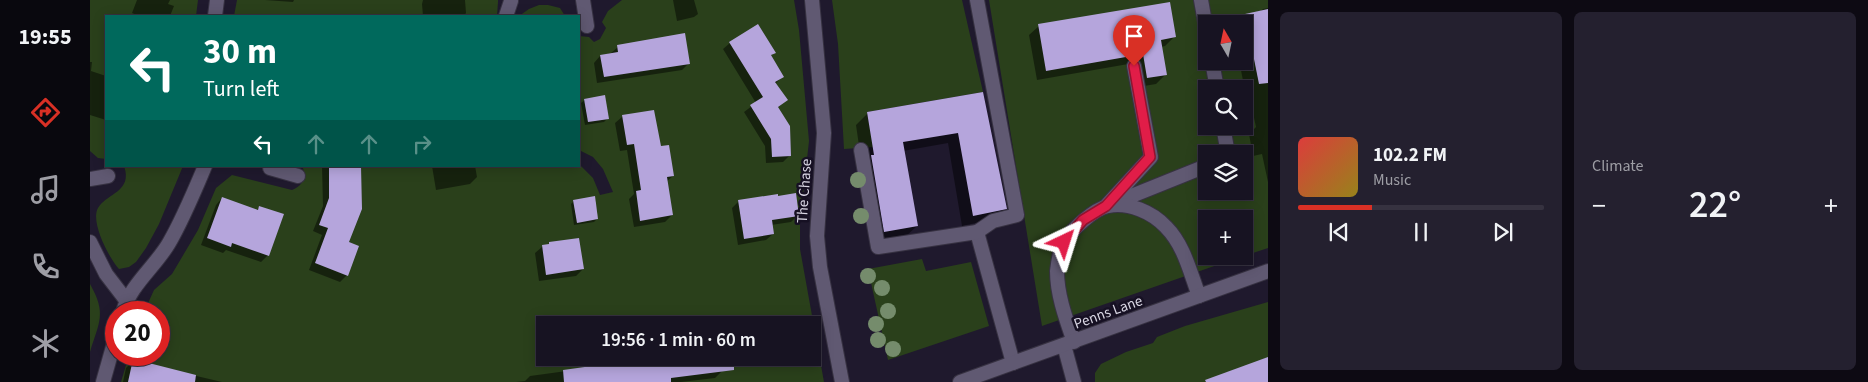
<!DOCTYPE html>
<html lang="en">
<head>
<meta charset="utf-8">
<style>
	:root { --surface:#171322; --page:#24202f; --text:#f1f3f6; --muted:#9e9ea5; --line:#363240; --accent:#d93025 }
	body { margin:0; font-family:"Source Sans 3",sans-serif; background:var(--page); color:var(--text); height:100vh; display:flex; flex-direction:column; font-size:19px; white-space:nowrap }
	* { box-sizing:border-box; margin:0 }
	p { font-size:16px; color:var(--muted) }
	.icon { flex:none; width:28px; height:28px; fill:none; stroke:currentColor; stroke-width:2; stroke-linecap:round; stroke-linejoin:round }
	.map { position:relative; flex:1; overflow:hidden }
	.side { display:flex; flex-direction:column; gap:12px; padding:12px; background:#0d0a13; width:600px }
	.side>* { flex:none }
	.top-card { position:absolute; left:15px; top:15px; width:475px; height:152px; border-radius:0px; box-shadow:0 2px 12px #0003,0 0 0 1px var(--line); background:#00695c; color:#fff; overflow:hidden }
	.needle { width:32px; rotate:351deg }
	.fabs { position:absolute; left:1108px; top:15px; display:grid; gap:10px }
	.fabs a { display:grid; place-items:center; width:55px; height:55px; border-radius:0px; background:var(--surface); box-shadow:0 2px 12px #0003,0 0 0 1px var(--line); font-size:25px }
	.speed { position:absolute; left:15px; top:301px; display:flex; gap:10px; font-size:25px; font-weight:700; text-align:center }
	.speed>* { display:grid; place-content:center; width:65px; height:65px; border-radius:50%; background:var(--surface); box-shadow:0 2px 12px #0003,0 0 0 1px var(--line); line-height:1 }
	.speed .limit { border:8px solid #d22; background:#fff; color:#111 }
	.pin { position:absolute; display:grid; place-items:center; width:42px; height:42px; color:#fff; margin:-51px -21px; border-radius:50% 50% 50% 0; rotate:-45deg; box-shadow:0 0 5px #0007 }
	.pin .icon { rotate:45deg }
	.me { position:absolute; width:55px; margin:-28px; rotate:41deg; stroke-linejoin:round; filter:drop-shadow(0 0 4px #0008) }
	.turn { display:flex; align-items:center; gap:18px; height:105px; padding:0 15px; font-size:22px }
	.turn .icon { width:65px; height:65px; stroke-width:2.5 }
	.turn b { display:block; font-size:35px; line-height:42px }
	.lanes { display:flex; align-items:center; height:48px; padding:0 15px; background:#0003; justify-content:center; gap:25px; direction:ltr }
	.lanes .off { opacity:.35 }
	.big { font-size:38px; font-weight:600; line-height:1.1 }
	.side .tile { flex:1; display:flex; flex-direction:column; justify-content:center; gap:8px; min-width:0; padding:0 18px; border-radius:8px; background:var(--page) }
	.song { display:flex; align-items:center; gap:15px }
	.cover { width:60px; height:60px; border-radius:8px; background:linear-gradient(135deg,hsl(0 70% 55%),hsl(50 70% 35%)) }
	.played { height:5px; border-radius:2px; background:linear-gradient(90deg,var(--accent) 30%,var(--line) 30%) }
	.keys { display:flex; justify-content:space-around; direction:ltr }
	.heat { display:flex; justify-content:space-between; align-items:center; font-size:28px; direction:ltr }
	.side .tiles { flex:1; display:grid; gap:12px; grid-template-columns:repeat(2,1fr) }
	.trip { position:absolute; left:446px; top:316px; width:285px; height:50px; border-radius:0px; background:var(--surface); box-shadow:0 2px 12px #0003,0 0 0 1px var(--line); font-weight:600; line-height:50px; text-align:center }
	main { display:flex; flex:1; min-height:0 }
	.tabs { display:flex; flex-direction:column; width:90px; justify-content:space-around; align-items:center; background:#09080e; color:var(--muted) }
	.tabs .icon { width:35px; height:35px }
	.tabs .on { color:var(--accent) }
	.tabs b { font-size:22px; color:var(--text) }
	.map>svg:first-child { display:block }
	.green { fill:#2a401b; fill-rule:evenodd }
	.shadow { fill:#0007 }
	.building { fill:#b5a5dc }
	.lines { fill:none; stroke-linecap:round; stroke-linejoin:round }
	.service-casing { stroke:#373242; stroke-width:16 }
	.minor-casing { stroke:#373242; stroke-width:16 }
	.secondary-casing { stroke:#373242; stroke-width:16 }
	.service { stroke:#605972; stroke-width:14 }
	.minor { stroke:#605972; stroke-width:14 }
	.secondary { stroke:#605972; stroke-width:14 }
	.tree { fill:#758c6c }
	.route-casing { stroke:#92132f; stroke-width:12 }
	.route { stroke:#e11d48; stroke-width:9 }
	.labels { text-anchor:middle; stroke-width:5; stroke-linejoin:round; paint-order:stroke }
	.street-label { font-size:15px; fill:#d8d5e3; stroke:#161023 }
</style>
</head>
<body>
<main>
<nav class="tabs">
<b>19:55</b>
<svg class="icon on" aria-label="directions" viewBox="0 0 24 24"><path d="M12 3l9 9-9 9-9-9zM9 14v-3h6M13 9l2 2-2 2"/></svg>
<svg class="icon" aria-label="music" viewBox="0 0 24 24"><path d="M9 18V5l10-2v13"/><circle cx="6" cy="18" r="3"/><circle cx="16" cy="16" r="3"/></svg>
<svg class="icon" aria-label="phone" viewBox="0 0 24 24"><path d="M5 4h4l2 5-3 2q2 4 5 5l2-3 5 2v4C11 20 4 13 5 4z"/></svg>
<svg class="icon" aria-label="climate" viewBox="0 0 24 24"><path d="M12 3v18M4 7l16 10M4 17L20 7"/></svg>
</nav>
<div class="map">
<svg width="1178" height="382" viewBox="0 0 1178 382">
	<rect width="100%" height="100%" fill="#1f192d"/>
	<g class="green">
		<path d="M0,0H108L106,16H16V159L8,158L0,151Z"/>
		<path d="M147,0H408V2L407,16H144Z"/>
		<path d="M532,0H704L709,30L719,141L710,222V249L734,382H31L39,355H69V312H54L64,290L82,274L108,230L126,188L142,175L202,190C213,186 217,176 212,166H489V164L503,178L510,195L523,192L513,169L503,157L489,150V36L499,37L504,42L510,39L516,28L512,22L518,11ZM455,325H722V358H455Z"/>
		<path d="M742,0H872L893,92L777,112L783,147L754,149L748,44Z"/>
		<path d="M899,0H1178V248L1154,256V219H1116V256H1153L952,326ZM1116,24H1154V61H1116ZM1116,89H1154V126H1116ZM1116,154H1154V191H1116Z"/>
		<path d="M449,5H458L470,8L475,16H429L439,9Z"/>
		<path d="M34,166H93L69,224L56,248L46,262L39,267L29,269C19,258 0,222 8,208C17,193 43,192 34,166Z"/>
		<path d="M832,259L836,271L881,262L899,326L798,360L778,269Z"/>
		<path d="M0,284C17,314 9,322 0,352Z"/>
		<path d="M1178,302V382H1005V373L1011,364L1036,352L1063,343L1067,337L1095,326Z"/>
	</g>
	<g class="shadow">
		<path d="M47,0H80L78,4L84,6L80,16H49L42,13Z"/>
		<path d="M175,0H204L203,2Z"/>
		<path d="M333,0H375L376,13L374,16H333L332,4Z"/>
		<path d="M583,0H604L608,14L604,17L587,21Z"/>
		<path d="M1178,8V182L1172,154L1163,156L1159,134L1166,127L1157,86H1154L1150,65L1152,61H1154V24H1147L1155,15L1170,12L1173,9Z"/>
		<path d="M949,26L1084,37L1075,46L1071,47L1076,74L1066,84L1048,87L1044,63L947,80L939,35Z"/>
		<path d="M640,43L684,53L680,56L693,76L685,84L696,100L687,108L700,155L693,162L676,163L675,146L654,112L666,103L633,49Z"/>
		<path d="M528,47L599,63L592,70L507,83L504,63L510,56L521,53Z"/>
		<path d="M0,62H2L1,71L16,76V120L0,115Z"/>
		<path d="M892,93L916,208L904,219L872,226L858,143L813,151L827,226L815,237L783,242L766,125L777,114Z"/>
		<path d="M495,100L517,119L514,122L495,125L491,103Z"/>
		<path d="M563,111L570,148L583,176L576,182L582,215L575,222L544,227L539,199L544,194L537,150L530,151L525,123L532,117Z"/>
		<path d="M232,166H270L257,243V275L250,282L219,270L232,235L223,231L233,206Z"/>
		<path d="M342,166H385L387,177L380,184L346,190Z"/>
		<path d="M132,198L166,211L170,207L178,255L171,262L136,250L133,253L111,245L126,205Z"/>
		<path d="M484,201L507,219L504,222L484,225L481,204Z"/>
		<path d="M649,201L708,215L701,222L681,225L683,234L676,240L648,245L642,208Z"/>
		<path d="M460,243L493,269L486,276L449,281L445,253L452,247L457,246Z"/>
		<path d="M551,358H631L632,371L625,378L591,382H426L435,381L440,376L528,364L532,360Z"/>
		<path d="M43,361L132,382H33L36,368Z"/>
	</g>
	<g class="building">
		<path d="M1080,2L1086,37L1071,40L1077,75L1057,78L1053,54L956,71L948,24Z"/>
		<path d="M1178,9V83L1169,84L1155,14Z"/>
		<path d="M668,24L686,53L681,55L694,77L685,82L698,100L688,107L700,126L701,156L682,157L681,139L660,105L673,97L639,42Z"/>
		<path d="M595,33L600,64L514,77L510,55L528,52L527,45Z"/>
		<path d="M893,92L917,209L883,216L868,133L813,142L828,226L794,232L781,155H784L777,112Z"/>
		<path d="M515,95L519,119L498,122L494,99Z"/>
		<path d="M564,110L571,146L579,145L584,176L577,177L583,215L550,221L546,191L551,190L544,144L537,145L532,115Z"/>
		<path d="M239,166H271L272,209L259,242L269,246L258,276L225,263L238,228L229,225L239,198Z"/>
		<path d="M706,193L709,216L682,220L684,234L654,239L648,200L688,194V196Z"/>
		<path d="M505,196L508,219L487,223L483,200Z"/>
		<path d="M132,197L168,210L169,206L194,214L179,256L142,243L141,247L117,238Z"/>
		<path d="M489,238L494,269L456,275L452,245L459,244V242Z"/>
		<path d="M1178,357V382H1116L1115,380Z"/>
		<path d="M542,358H644V370L581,378V382H474L473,370L531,362V359Z"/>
		<path d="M43,359L106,375L105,382H38Z"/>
	</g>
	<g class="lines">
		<defs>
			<g id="service">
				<path d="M887,0L927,215L903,221L887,232L923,363"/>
				<path d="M1111,0L1116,28"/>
				<path d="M1122,61L1127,89"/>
				<path d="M1133,126L1138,154"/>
				<path d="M771,150L788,247L887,232"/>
				<path d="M1024,203L1116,166"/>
				<path d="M1016,206L1061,157L1044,66"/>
				<path d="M984,342C976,319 967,295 967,271C968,263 970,248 974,242C981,230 1004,209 1018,206C1039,202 1062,212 1076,227C1094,245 1100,272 1109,296"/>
			</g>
			<g id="minor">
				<path d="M493,0L497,26"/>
				<path d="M722,0L734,133L727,236L730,267L752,382"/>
				<path d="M125,16L127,0"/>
				<path d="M416,16L421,1"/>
				<path d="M181,166L180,168L208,176"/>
				<path d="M0,179L18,176"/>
				<path d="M0,242L16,274L36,300"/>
				<path d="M33,312C40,285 65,267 79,243C93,219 104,192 115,166"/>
				<path d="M974,345L984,382"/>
				<path d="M13,382L26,336"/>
			</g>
			<path id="secondary" d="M870,382L1178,271"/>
		</defs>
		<use href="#service" class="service-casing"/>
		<use href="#minor" class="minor-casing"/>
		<use href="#secondary" class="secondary-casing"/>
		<use href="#service" class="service"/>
		<use href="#minor" class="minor"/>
		<use href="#secondary" class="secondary"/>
	</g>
	<g class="tree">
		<circle cx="768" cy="180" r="8"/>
		<circle cx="771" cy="216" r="8"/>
		<circle cx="778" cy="276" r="8"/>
		<circle cx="792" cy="288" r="8"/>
		<circle cx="798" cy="311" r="8"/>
		<circle cx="786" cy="324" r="8"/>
		<circle cx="788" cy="340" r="8"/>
		<circle cx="803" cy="349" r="8"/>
	</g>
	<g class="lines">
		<defs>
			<path id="route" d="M974,242L993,220L1016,206L1060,157L1044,66"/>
		</defs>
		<use href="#route" class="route-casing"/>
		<use href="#route" class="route"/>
	</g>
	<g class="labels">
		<g class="street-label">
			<text transform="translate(714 191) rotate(-86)" y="5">The Chase</text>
			<text transform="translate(1018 312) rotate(-20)" y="5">Penns Lane</text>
		</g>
	</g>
</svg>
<div class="fabs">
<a><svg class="needle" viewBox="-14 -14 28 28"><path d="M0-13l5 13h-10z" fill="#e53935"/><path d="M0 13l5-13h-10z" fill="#9e9ea5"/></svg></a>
<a><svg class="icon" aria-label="search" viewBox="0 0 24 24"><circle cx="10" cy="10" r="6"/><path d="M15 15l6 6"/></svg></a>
<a><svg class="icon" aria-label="layers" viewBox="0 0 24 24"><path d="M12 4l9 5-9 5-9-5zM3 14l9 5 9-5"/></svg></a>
<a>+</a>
</div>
<div class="speed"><div class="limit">20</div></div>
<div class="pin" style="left:1044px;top:66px;background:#d93025"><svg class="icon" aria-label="arrive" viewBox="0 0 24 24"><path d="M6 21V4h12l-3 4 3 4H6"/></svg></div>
<svg class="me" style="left:974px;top:242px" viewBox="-20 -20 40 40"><path d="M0-17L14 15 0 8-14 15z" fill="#e11d48" stroke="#fff" stroke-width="4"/></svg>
<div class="trip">19:56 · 1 min · 60 m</div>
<div class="top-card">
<div class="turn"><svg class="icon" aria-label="left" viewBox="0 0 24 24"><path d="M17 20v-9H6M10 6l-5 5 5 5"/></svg><div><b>30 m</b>Turn left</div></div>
<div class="lanes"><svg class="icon" aria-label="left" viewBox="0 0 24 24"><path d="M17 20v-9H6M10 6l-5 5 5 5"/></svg><svg class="icon off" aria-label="ahead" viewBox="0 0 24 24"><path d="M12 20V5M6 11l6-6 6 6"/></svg><svg class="icon off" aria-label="ahead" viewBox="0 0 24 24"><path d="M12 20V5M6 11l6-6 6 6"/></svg><svg class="icon off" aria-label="right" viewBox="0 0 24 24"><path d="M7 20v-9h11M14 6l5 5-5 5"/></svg></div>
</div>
</div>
<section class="side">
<div class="tiles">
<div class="tile">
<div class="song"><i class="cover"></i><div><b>102.2 FM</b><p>Music</p></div></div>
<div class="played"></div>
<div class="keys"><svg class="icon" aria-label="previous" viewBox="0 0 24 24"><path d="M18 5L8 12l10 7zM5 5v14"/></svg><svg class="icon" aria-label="pause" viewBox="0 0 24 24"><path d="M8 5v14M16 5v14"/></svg><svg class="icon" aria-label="next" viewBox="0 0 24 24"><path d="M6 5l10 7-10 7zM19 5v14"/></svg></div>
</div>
<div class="tile"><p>Climate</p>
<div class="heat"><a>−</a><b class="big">22°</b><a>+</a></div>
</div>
</div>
</section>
</main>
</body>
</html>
